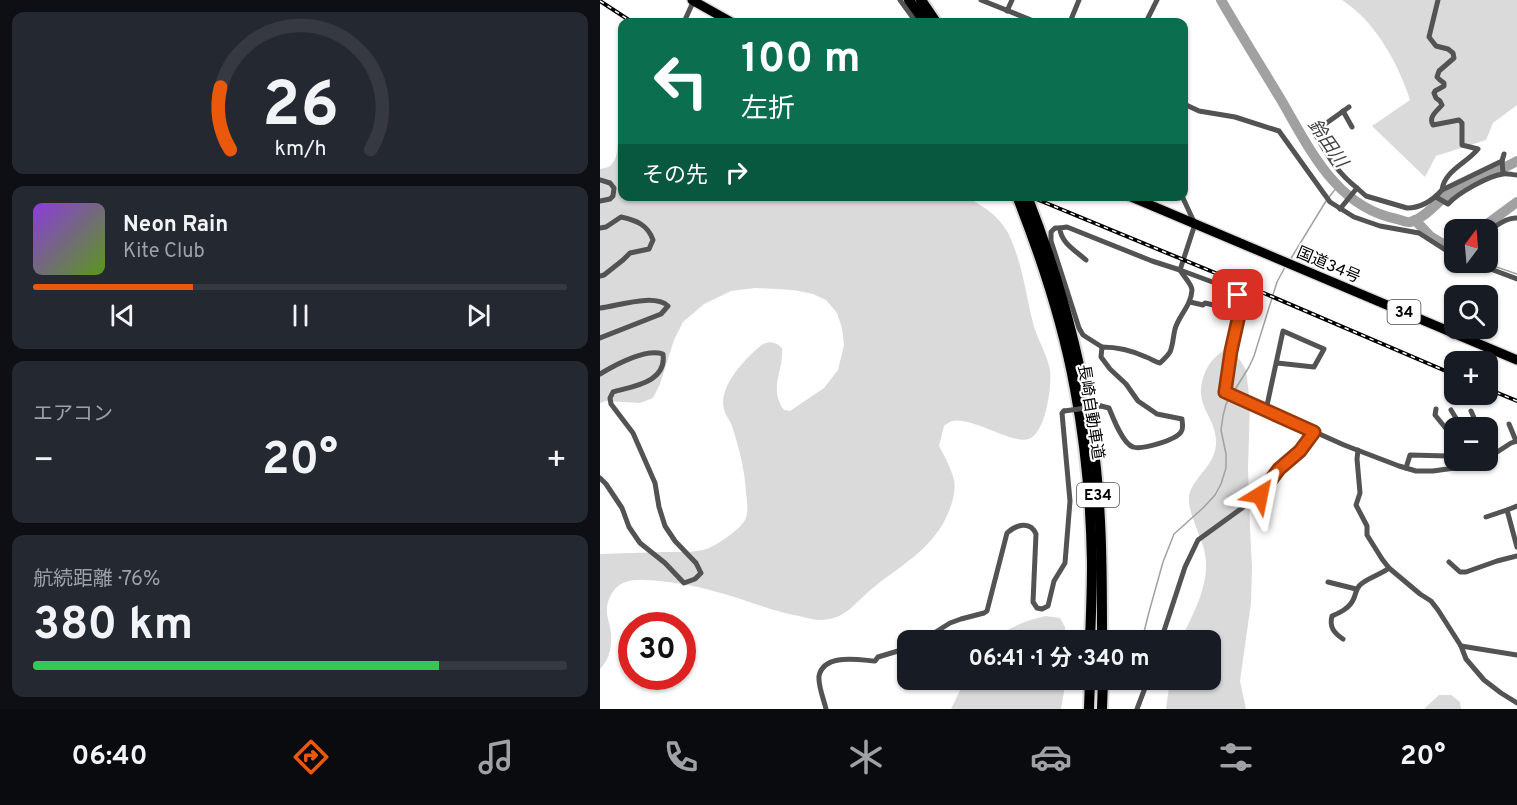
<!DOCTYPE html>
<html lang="ja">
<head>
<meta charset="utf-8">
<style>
	:root { --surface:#171b24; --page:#242831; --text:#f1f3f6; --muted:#9ea1a6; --line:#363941; --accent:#ea580c }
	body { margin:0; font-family:Overpass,"Noto Sans JP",sans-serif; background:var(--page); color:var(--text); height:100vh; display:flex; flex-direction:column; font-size:22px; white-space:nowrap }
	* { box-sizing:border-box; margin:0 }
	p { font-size:20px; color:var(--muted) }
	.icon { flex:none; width:33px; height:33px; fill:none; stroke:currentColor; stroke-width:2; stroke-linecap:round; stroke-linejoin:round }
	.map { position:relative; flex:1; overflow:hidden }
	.panel { display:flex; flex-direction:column; gap:12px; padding:12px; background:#0d0f14; width:600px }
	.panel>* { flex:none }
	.banner { position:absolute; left:18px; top:18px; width:570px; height:183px; border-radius:12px; box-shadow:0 2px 4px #0004; background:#0b6e4f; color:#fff; overflow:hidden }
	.needle { width:39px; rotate:16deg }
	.fabs { position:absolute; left:844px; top:219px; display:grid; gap:12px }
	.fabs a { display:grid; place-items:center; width:54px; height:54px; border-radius:12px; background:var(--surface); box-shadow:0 2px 4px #0004; font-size:30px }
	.speed { position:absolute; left:18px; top:612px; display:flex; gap:12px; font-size:30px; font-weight:700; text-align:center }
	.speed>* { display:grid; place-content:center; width:78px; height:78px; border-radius:50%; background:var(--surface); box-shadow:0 2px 4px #0004; line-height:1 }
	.speed .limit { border:9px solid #d22; background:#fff; color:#111 }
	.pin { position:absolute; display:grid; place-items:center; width:51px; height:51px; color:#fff; margin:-26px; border-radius:12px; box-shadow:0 3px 9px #0006 }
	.me { position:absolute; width:66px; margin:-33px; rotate:35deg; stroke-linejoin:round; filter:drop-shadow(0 0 4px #0008) }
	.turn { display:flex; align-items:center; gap:21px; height:126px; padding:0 24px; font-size:27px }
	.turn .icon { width:78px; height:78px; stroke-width:2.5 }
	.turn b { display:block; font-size:42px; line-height:51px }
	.then { display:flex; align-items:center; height:57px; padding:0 24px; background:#0003; gap:12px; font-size:22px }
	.big { font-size:45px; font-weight:700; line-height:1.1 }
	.panel .tile { flex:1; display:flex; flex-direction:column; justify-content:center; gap:9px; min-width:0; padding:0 21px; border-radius:12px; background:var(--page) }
	.panel .dial { align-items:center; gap:0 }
	.dial svg { height:156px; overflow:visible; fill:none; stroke:var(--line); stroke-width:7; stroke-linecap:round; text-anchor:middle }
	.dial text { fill:var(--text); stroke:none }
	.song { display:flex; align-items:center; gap:18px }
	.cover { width:72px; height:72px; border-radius:9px; background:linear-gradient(135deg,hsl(270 70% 55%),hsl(90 70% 35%)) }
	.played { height:6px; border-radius:3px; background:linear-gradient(90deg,var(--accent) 30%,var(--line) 30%) }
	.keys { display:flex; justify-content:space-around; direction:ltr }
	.heat { display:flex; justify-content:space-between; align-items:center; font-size:33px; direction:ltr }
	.charge { height:9px; border-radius:4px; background:linear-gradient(90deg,#34c759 76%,var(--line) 0) }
	.trip { position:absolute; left:297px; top:630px; width:324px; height:60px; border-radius:12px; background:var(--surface); box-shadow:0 2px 4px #0004; font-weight:700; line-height:60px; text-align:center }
	.tab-bar { display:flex; height:96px; justify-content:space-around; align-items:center; background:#090b0e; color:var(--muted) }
	.tab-bar .icon { width:42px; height:42px }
	.tab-bar .active { color:var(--accent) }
	.tab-bar b { font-size:27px; color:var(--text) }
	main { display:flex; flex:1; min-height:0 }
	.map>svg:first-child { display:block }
	.green { fill:#dadada }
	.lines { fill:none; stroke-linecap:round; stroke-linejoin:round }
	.stream { stroke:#a1a1a1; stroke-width:1.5 }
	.river { stroke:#a1a1a1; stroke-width:10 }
	.trunk-casing { stroke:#dbdbdb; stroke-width:12 }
	.motorway-casing { stroke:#dbdbdb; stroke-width:14 }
	.minor { stroke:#535353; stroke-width:5 }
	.trunk { stroke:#000; stroke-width:9 }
	.motorway { stroke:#000; stroke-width:10 }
	.rail-casing { stroke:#000; stroke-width:4 }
	.rail { stroke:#fff; stroke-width:1.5; stroke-dasharray:4.5; stroke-linecap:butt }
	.minor-bridge { stroke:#535353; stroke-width:5 }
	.route-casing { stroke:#983908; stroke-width:15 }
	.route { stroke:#ea580c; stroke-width:10 }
	.labels { text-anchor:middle; stroke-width:4.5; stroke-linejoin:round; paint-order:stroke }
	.shield { fill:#fff; stroke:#4c4c4c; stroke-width:1.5 }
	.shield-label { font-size:15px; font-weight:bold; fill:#000 }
	.street-label { font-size:16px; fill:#000; stroke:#fff }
	.water-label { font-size:18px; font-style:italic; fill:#424242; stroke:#fff }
</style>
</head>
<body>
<main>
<section class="panel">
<div class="tile dial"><svg viewBox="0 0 100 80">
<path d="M14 69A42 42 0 1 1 86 69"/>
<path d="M14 69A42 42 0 0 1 9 37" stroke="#ea580c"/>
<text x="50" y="56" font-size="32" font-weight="700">26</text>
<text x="50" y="72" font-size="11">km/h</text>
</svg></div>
<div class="tile">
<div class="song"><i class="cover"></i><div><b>Neon Rain</b><p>Kite Club</p></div></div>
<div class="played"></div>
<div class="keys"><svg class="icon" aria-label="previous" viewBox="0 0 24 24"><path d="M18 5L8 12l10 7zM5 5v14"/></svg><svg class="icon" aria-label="pause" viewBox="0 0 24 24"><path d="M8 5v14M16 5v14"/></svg><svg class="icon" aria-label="next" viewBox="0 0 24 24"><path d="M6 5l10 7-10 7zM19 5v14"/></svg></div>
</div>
<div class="tile"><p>エアコン</p>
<div class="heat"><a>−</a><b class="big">20°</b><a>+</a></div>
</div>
<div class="tile"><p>航続距離 · 76%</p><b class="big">380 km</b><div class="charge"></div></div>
</section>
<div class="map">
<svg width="917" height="709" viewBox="0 0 917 709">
	<rect width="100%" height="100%" fill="#fff"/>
	<g class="green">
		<path d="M742,0H917V105L893,123L886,140L836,156L825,177L772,126L810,100C802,74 788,47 770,25C763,16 752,7 742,0Z"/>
		<path d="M22,123V196H365C381,205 397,214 407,231C410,236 412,242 414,247C424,273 427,301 434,327C439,342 447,355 450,370C452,386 446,430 431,438C415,447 373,416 352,421C349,422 346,424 344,426L339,446C345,457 351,468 354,480C356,490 353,501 349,511C335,547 303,564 274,587C256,601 247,619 222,620C214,620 207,618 199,616C171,611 144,599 117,592C97,586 78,583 59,581C47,580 34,578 23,583C14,587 7,599 7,609C6,615 9,621 10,627C13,642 11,658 0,669V554C21,553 43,553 64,552C78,552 96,553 109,548C120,543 139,530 145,520C149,512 147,501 146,493C145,470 139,448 132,426C130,420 125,415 124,409C118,388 143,361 158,348C166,341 173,340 182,348C184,371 168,388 184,410L190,411L224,388L238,370L244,345L242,328L237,313L226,300L213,294L193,290L155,288L131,291L104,304L83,322L74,340L60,384L53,398L40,403L6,401L0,403V169C3,168 7,168 10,166C22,156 15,136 22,123Z"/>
		<path d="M624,350L631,351L640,360L646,370L650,403L648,468L650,528L652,568L651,603L640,681L646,709H566L570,680H610V640H581C594,611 612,582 604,549C600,535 587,509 589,496C592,478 615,466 616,444C617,416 594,408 603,378C607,365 613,358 624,350Z"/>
		<path d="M446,616L460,618L465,627L467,640H394C411,626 425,621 446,616Z"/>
		<path d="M365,680H466L461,709H351Z"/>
		<path d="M839,695H851L860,702L861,709H824Z"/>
	</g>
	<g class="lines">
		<g class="stream">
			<path d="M729,197L738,186"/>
			<path d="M843,244L855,252"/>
			<path d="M690,260L726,201"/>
			<path d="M882,262L917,274"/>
			<path d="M542,640L549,612L563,562L574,534L603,508L615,495L621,484L626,468V454L621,430L623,416L626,404L649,367L654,356L677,282L685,267"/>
		</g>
		<g class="river">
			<path d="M621,0C640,33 660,65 680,98C709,147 735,207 797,219C801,220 807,223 810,222C821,220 832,208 840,201C862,182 892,175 917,161"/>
			<path d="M815,220L830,236L843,244L855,240"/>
			<path d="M879,230L917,202"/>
		</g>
		<defs>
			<g id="trunk">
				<path d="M92,0L131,22"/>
				<path d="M529,196L917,360"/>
			</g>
			<g id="motorway">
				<path d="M309,0L325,22"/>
				<path d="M321,0L336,22"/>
				<path d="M417,196C442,259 463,323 475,389C486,446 491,505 492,563C492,589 491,615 490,640"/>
				<path d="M427,196C457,272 479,350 491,430C502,500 502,570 502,640"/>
				<path d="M489,709L490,680"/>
				<path d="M502,709L503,680"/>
			</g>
		</defs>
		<use href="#trunk" class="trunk-casing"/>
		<use href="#motorway" class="motorway-casing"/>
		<g class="minor">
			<path d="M300,0L316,22"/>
			<path d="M381,0L436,22"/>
			<path d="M407,11L412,0"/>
			<path d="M36,22L37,21L40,22"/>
			<path d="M84,22L94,0"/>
			<path d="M470,22L479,0"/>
			<path d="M546,22L557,0"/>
			<path d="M584,104L599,111L635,117L679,131L730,202L754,217L780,226L819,233L855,256"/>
			<path d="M749,107L714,132C727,154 736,172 757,188"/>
			<path d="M743,111L752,127"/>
			<path d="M903,173L902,161L904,154"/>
			<path d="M0,180L10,183L14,188L13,196L10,199L0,201"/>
			<path d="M842,190L902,161"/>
			<path d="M836,197L848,204C858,193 888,176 903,174C907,173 913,175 917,175"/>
			<path d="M740,209L757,188L766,196L807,208C821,208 833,200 842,190C844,171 867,163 878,149L862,145V123L859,120L833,125C828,117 837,111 842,105L840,101L836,98L834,93L835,91L844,86V83L840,80L837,77L839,71L854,58L853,53L848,49L836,46L829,37L838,0"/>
			<path d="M0,228L6,227L21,217C36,220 48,225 53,240L49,249L30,253L23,260L4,275L0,276"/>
			<path d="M460,228H455L451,232V241L479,328L483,335L502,347"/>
			<path d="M888,231C897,226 907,217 917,218"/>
			<path d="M486,260C476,251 460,242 460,228L467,227L552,261L580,270L634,290L640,299L641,306L631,351L625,392L628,394L666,410L744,445L799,466L816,471H833L876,465L884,460"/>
			<path d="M872,262L917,279"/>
			<path d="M590,302L603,305L605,303L622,307L639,316"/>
			<path d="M0,308C18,306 54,293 68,306L61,314L0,338"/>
			<path d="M0,374C15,365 45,348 63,354C67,382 34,386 13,392L10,398L11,404L33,433L55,483L59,507L65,526L75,541L96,563L101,573L95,579L84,583L65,563L40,543L29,527L22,508L6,484L0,478"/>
			<path d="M501,406L509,408C513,418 523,444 533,447C542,450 576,440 581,432C584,428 582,423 582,419L557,414L538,401L526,384L510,369L501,357L502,347C517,347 533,351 546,357C552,359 554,362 560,363C564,359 567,357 570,352C573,345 573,337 575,329C579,315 591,306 592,290C592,284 583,276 580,270L595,224L582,196"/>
			<path d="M836,409L835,415L848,431V436L855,451"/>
			<path d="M666,410L683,331L724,349L714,367L677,363"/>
			<path d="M851,410L862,428"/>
			<path d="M871,411L875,420L874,423L877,428"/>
			<path d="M909,424L916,441"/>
			<path d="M888,445L894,454"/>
			<path d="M758,450L757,459L760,493L756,505L767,526V535L782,559L789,568L820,594L831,601L838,610L861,646L866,659L884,680L901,693L917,703"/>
			<path d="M888,458L911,443L917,441"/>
			<path d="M806,468L810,455L848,456"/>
			<path d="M917,506L907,510L917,547"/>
			<path d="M886,517L907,510"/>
			<path d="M849,562L860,572H866L897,561L917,556"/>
			<path d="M728,582L756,589"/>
			<path d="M743,639C734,633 729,627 732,616C741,612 750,608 754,598C756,593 756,589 760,585C767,578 780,575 789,568"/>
			<path d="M323,640L350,623L361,619L384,613L387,611L407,533C416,525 430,520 436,534L433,602L437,608L442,609L448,606L454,581L465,563L470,501L462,413L464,411"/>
			<path d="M561,640L585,567L598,540L660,495L679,469L700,451L714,432"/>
			<path d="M861,646L917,655"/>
			<path d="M226,709C224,700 218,686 219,676C224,653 259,660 275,661L278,657L308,648"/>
			<path d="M537,709L548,680"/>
		</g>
		<use href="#trunk" class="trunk"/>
		<use href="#motorway" class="motorway"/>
		<defs>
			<g id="rail">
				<path d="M0,1L32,22"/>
				<path d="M429,196L659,291L855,375"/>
				<path d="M888,389L917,401"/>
			</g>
		</defs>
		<use href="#rail" class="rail-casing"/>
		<use href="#rail" class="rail"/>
		<path class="minor-bridge" d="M464,411L501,406"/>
	</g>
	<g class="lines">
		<defs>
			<path id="route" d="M638,295L641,306L631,351L625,392L714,432L700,451L679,469L660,495"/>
		</defs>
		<use href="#route" class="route-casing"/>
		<use href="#route" class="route"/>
	</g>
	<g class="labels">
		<g class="shield">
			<rect x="787.5" y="300" width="33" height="24" rx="4.5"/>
			<rect x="477" y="483" width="42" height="24" rx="4.5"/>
		</g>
		<g class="shield-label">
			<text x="804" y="317">34</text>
			<text x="498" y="500">E34</text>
		</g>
		<g class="street-label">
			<text transform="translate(729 264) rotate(23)" y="6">国道34号</text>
			<text transform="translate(492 412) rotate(81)" y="6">長崎自動車道</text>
		</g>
		<g class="water-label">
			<text transform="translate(728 143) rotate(55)" y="6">鈴田川</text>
		</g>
	</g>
</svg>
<div class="fabs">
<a><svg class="needle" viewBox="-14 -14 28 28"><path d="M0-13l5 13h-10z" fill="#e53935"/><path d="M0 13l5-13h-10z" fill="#9ea1a6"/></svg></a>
<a><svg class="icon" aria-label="search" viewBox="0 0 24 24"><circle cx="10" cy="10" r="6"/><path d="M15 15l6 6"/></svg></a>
<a>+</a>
<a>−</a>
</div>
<div class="speed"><div class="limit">30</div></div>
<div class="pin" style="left:638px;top:295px;background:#d93025"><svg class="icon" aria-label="arrive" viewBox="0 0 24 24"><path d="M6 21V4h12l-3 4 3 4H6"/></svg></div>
<svg class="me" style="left:660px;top:495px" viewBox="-20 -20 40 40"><path d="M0-17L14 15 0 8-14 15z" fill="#ea580c" stroke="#fff" stroke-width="4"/></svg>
<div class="trip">06:41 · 1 分 · 340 m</div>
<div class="banner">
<div class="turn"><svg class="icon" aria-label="left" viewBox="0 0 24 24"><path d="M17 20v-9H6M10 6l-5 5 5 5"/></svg><div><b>100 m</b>左折</div></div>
<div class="then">その先<svg class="icon" aria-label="right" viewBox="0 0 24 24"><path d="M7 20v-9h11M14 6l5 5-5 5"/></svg></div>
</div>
</div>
</main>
<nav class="tab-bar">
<b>06:40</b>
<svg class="icon active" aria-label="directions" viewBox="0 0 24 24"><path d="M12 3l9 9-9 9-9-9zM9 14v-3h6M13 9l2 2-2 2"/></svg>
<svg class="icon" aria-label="music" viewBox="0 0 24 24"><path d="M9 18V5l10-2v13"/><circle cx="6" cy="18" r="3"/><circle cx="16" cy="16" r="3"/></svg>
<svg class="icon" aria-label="phone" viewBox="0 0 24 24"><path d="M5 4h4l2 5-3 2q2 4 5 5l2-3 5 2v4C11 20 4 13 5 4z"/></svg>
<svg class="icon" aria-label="climate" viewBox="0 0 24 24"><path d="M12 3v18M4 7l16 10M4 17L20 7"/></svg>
<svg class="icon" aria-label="car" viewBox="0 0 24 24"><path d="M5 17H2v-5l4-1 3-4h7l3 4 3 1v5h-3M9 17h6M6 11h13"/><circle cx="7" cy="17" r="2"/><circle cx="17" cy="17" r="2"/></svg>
<svg class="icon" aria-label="filters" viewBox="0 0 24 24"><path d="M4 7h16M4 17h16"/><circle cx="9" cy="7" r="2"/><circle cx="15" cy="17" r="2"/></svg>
<b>20°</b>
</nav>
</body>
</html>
